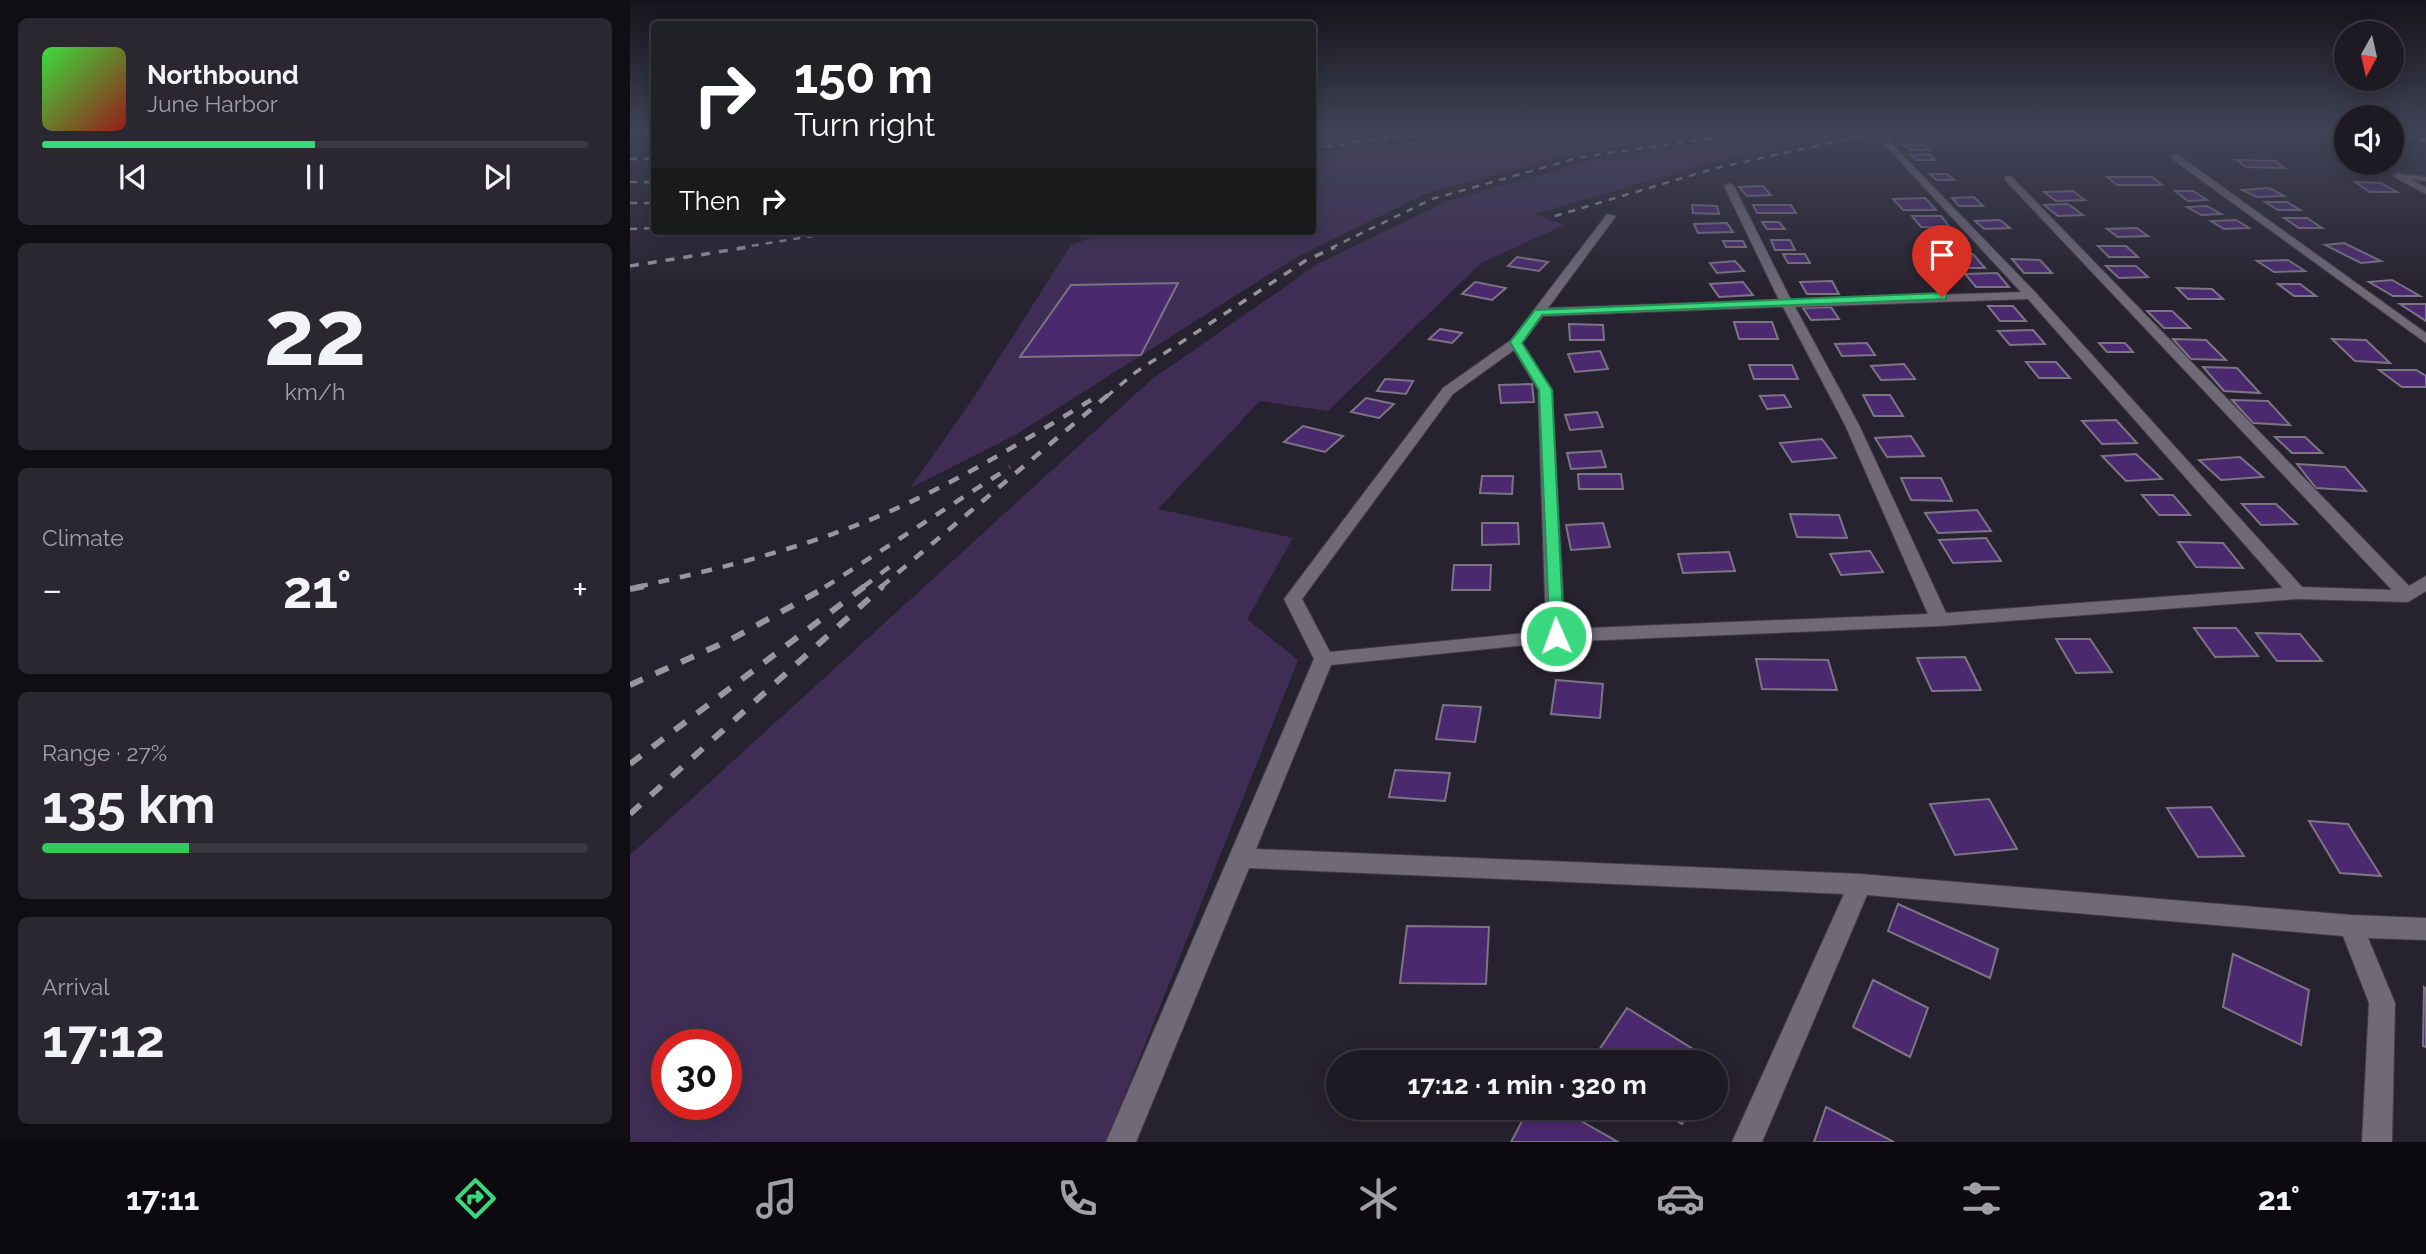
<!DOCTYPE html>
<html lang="en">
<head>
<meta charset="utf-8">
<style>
	:root { --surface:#1d1a23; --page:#2a2730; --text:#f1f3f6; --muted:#a0a1a6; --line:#3b3841; --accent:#39d87f }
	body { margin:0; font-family:Raleway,sans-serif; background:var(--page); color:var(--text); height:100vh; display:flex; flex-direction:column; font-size:26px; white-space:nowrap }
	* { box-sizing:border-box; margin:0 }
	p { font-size:23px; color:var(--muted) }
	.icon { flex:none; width:38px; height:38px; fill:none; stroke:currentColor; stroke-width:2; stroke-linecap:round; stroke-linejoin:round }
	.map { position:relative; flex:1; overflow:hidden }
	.drawer { display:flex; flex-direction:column; gap:18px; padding:18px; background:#100e13; width:630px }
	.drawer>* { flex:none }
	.guide { position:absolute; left:21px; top:21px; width:665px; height:214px; border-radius:7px; box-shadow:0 4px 18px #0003,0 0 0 2px var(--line); background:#202124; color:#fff; overflow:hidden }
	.needle { width:46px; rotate:188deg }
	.fabs { position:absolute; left:1704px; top:21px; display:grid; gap:14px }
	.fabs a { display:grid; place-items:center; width:70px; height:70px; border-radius:50%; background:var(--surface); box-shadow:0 4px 18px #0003,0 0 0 2px var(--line); font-size:35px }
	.speed { position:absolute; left:21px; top:1029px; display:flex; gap:14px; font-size:35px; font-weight:700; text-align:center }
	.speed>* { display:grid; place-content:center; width:91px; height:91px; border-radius:50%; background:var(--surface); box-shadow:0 4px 18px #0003,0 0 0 2px var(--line); line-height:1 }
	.speed .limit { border:10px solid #d22; background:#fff; color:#111 }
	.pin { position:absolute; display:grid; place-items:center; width:60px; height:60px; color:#fff; margin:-72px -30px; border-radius:50% 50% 50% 0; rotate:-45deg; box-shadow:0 0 7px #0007 }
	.pin .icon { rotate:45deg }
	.me { position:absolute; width:77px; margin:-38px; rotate:358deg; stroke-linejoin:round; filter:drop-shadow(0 0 5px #0008) }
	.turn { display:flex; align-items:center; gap:24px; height:147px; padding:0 28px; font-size:32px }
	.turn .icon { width:91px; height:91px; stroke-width:2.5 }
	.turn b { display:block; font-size:49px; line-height:60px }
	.then { display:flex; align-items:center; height:66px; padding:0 28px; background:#0003; gap:14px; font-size:26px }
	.big { font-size:52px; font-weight:700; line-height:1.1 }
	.drawer .card { flex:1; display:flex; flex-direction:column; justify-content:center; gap:10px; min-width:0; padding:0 24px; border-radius:10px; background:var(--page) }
	.drawer .dial { align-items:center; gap:0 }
	.dial b { font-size:91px; line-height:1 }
	.song { display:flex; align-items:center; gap:21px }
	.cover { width:84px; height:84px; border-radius:10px; background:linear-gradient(135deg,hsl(120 70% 55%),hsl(0 70% 35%)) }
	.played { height:7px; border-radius:4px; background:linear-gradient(90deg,var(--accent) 50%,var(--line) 50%) }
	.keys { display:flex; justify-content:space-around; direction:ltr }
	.heat { display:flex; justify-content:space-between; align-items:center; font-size:38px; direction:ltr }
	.charge { height:10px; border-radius:5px; background:linear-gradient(90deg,#34c759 27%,var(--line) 0) }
	.trip { position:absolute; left:696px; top:1050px; width:402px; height:70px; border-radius:35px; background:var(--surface); box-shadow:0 4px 18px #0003,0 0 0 2px var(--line); font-weight:700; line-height:70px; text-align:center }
	.tab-bar { display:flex; height:112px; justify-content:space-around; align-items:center; background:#0c0a0e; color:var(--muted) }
	.tab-bar .icon { width:49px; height:49px }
	.tab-bar .current { color:var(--accent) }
	.tab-bar b { font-size:32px; color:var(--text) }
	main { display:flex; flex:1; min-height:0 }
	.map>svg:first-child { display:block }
	.green { fill:#3f2d55; fill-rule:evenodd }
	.building { fill:#4b296f; stroke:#7b7584; stroke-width:2 }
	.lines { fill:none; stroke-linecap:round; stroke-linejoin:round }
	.lane-casing { stroke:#423d48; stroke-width:3 }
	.street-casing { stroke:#423d48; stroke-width:2 }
	.lane { fill:#6f6978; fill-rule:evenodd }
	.street { fill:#6f6978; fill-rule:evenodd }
	.rail-far3 { stroke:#9a96a0; stroke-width:2.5; stroke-dasharray:7 7; stroke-linecap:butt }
	.rail-far2 { stroke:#9a96a0; stroke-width:3.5; stroke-dasharray:9 9; stroke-linecap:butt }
	.rail-far1 { stroke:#9a96a0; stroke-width:4.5; stroke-dasharray:11 11; stroke-linecap:butt }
	.rail { stroke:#9a96a0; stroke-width:6; stroke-dasharray:14 14; stroke-linecap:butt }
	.route { fill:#39d87f; stroke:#258c53; stroke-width:2 }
</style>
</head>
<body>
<main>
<section class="drawer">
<div class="card">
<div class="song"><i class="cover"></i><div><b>Northbound</b><p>June Harbor</p></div></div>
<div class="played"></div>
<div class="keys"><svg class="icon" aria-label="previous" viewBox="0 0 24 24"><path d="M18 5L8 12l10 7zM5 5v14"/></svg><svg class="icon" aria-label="pause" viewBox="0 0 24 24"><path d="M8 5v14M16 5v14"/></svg><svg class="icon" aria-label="next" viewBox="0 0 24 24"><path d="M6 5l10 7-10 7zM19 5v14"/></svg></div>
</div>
<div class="card dial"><b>22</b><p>km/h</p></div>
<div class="card"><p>Climate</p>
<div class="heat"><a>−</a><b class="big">21°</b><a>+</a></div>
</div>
<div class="card"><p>Range · 27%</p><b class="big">135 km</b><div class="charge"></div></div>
<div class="card"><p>Arrival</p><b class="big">17:12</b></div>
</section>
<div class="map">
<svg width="1796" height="1142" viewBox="0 0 1796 1142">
	<rect width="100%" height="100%" fill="#27222f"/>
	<g class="green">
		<path d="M907,131H1110L945,153L795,194L665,258L387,434L280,488L344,397L441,245L479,231H682L683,153L749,144Z"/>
		<path d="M1161,131H1231L1080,163L904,214L934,225L851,263L698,411L630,401L528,509L663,538L617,619L668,660L476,1142H0V855L521,380L689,263L818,201L962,160ZM37,1045H96V1104H37Z"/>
	</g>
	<g class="building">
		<path d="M1294,144L1300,150H1281L1274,145Z"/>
		<path d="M1299,154L1305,160H1286L1280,155Z"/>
		<path d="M1607,160L1645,161L1654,168L1616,167Z"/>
		<path d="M1300,174H1317L1324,180H1306Z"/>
		<path d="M1477,177H1522L1532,185H1487Z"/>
		<path d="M1725,182L1751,183L1767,192H1740Z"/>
		<path d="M1133,186L1141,195L1117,196L1109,187Z"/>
		<path d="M1639,188L1654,196L1627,197L1612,190Z"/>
		<path d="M1443,191L1455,200L1426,201L1414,192Z"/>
		<path d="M1545,191H1563L1577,200L1558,201Z"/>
		<path d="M1344,197L1353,206H1329L1322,198Z"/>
		<path d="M1295,198L1306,210H1273L1263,199Z"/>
		<path d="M1635,202H1657L1670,210H1648Z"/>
		<path d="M1438,204L1453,215L1428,216L1414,205Z"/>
		<path d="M1062,205L1087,206L1089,214L1063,213Z"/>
		<path d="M1123,205H1161L1166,213H1127Z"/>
		<path d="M1577,206L1591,214L1571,215L1557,207Z"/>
		<path d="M1282,216H1311L1320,227H1291Z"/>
		<path d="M1654,218H1677L1692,228H1669Z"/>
		<path d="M1370,220L1380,228L1354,229L1345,221Z"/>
		<path d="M1606,220L1619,228L1594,229L1581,221Z"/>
		<path d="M1132,222H1149L1155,229H1137Z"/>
		<path d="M1097,223L1103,232L1068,233L1064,224Z"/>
		<path d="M1507,228L1518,236L1488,237L1477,229Z"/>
		<path d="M1141,240H1160L1165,250H1145Z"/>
		<path d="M1093,241H1113L1116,247H1096Z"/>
		<path d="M1714,243L1751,261L1731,263L1695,245Z"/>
		<path d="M1468,246H1496L1508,257H1479Z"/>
		<path d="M1153,254H1175L1180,263H1158Z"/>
		<path d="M1314,254H1343L1355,268H1325Z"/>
		<path d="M887,257L918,262L909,271L878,266Z"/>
		<path d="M1382,259L1410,260L1422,273H1394Z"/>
		<path d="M1658,260L1675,271L1644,272L1627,261Z"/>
		<path d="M1105,261L1114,271L1087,273L1080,263Z"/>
		<path d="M1476,266H1506L1518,277L1489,278Z"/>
		<path d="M1367,273L1379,287H1346L1335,274Z"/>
		<path d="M1762,280L1790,296H1763L1739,282Z"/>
		<path d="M1202,281L1209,294H1177L1170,282Z"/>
		<path d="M845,282L876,288L862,300L832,294Z"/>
		<path d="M1113,282L1123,295L1089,297L1080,284Z"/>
		<path d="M548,283L511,355L390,357L441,285Z"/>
		<path d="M1648,284H1670L1686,296H1664Z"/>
		<path d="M1547,288L1582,289L1593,299H1558Z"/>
		<path d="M1770,304H1796V321Z"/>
		<path d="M1358,306H1383L1396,321H1370Z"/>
		<path d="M1201,307L1209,319L1181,320L1173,308Z"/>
		<path d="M1517,311H1542L1560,328H1534Z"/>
		<path d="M1104,322H1142L1148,339H1109Z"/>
		<path d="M939,324L973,325L974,340H940Z"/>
		<path d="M810,329L832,333L822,343L799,339Z"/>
		<path d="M1403,330L1415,344L1380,345L1368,331Z"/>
		<path d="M1543,339L1576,340L1596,360L1561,359Z"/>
		<path d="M1702,339L1736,340L1760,363L1725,361Z"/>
		<path d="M1237,343L1245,355L1212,356L1205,344Z"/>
		<path d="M1469,343H1495L1503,352H1477Z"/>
		<path d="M970,351L978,369L945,372L938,354Z"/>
		<path d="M1396,362H1426L1440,378H1409Z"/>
		<path d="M1274,364L1285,379L1251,380L1241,366Z"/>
		<path d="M1119,365H1162L1168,379H1124Z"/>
		<path d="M1573,367L1607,368L1630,393L1594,391Z"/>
		<path d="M1749,370H1786L1796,376V387H1772Z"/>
		<path d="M755,379L783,381L776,394L747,391Z"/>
		<path d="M902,384L904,402L871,403L869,385Z"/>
		<path d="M1154,395L1161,407L1137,409L1130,396Z"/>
		<path d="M1233,395H1260L1273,416H1244Z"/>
		<path d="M736,398L764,404L749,418L721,412Z"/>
		<path d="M1602,400L1638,401L1660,425L1623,423Z"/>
		<path d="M967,412L973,427L940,430L935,415Z"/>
		<path d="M1486,420L1507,443L1472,444L1452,421Z"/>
		<path d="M673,426L713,436L695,452L654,442Z"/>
		<path d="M1281,436L1294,456L1257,457L1245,438Z"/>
		<path d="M1645,437H1675L1692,453H1662Z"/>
		<path d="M1192,439L1206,458L1162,462L1150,443Z"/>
		<path d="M971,451L976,467L941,469L937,453Z"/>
		<path d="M1506,454L1532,479L1496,481L1472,456Z"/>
		<path d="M1610,457L1633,477L1591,480L1569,460Z"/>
		<path d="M1667,464L1715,467L1736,491L1686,488Z"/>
		<path d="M948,474H991L993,489H949Z"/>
		<path d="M852,476H883L882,494L850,493Z"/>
		<path d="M1271,478H1311L1322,501L1281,500Z"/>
		<path d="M1512,495H1543L1560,515H1529Z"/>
		<path d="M1612,504H1646L1667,524L1631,525Z"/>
		<path d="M1347,510L1361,531L1308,533L1295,513Z"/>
		<path d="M1160,514L1209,515L1217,538L1167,537Z"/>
		<path d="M852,523H888L889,544L852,545Z"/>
		<path d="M973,523L980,547L941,550L936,525Z"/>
		<path d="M1356,538L1371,561L1323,563L1309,540Z"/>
		<path d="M1548,542L1593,543L1613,568L1566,567Z"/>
		<path d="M1240,551L1253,572L1211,575L1200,554Z"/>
		<path d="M1099,552L1105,571L1053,573L1048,554Z"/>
		<path d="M824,565H861L860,590H822Z"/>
		<path d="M1564,628H1606L1628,656L1585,657Z"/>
		<path d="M1626,633L1670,634L1692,661H1647Z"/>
		<path d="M1426,639H1460L1482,672L1446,673Z"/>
		<path d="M1335,657L1351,690L1302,691L1287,658Z"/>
		<path d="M1126,659L1198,660L1207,690L1132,689Z"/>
		<path d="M926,680L973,684L970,718L921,714Z"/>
		<path d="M813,705L851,707L845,742L806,739Z"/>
		<path d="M765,770L820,773L815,801L759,797Z"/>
		<path d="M1359,799L1387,849L1325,855L1300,804Z"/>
		<path d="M1581,807L1614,856L1568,857L1537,808Z"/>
		<path d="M1679,821L1718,824L1751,876L1710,873Z"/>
		<path d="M1268,904L1368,949L1360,978L1258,931Z"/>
		<path d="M777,926L859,927L856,984L770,983Z"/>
		<path d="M1603,954L1679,990L1671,1045L1593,1007Z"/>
		<path d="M1243,980L1298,1008L1280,1057L1223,1027Z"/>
		<path d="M1794,987L1796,989V1047L1793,1046Z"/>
		<path d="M997,1008L1084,1062H961Z"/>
		<path d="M1196,1107L1264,1142H1184Z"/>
		<path d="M899,1108H928L988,1142H881Z"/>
		<path d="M1027,1108H1062L1052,1124Z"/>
	</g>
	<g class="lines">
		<defs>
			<path id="lane" d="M1766,174L1796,177V181L1769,178L1765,176Z"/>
			<g id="street">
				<path d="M1258,140L1405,292L1672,587L1762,590L1375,180V176H1381L1779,586L1796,576V591L1778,602L1667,599L1310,626L926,642L701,665L626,849L1230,874L1721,915L1796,918V940L1738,938L1765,1003L1762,1142H1732L1739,1003L1713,936L1237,895L1132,1142H1102L1214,894L619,868L506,1142H476L684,659L654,599L813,388L881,340L977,214L986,216L918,308L1149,300L1094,186L1099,183L1104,186L1161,300L1391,292L1255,145ZM1398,299L1653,588L1316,613L1229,425L1165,307ZM1153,307L1215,425L1298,614L935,629L922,390L892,343L913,316ZM884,350L908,390L916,631L700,652L672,599L823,394Z"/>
				<path d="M1542,155H1548L1796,333V343L1542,159Z"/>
				<path d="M1769,173L1796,187V194L1766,178L1764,176Z"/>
			</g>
		</defs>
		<use href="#lane" class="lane-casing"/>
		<use href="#street" class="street-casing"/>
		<use href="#lane" class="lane"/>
		<use href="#street" class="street"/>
		<g class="rail-far3">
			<path d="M1701,131L1717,133"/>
			<path d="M682,136L733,132"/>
			<path d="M1762,137L1796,140"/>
			<path d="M682,149L746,139L851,131"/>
			<path d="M0,159H24"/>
			<path d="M0,182H24"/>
			<path d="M0,203H24"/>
			<path d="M925,216L1086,168L1254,131"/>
			<path d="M0,229L24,228"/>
			<path d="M108,248L214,231"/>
			<path d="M701,248L802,199L951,157L1133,131"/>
		</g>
		<g class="rail-far2">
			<path d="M0,266L119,247"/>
			<path d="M476,397L506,372L675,261L705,247"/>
		</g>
		<g class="rail-far1">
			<path d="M7,587C83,570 159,552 232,523C313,491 387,445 461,400"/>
			<path d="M195,587L380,467"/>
			<path d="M233,587L262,565"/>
			<path d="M251,587L478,395"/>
		</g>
		<g class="rail">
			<path d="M0,589L15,586"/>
			<path d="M0,685L100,640L198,586"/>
			<path d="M0,764L235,586"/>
			<path d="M0,814L253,586"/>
		</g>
	</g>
	<linearGradient id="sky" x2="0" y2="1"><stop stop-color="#15131a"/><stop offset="0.45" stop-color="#414458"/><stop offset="1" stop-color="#414458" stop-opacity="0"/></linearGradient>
	<rect width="1796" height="291" fill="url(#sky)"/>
	<path class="route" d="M1312,293L1316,294V299L912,315L892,343L922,390L934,636L926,642L920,640L909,390L880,342L905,310Z"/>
</svg>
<div class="fabs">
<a><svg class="needle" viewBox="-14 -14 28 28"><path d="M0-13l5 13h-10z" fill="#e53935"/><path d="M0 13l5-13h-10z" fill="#a0a1a6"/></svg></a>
<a><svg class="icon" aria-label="sound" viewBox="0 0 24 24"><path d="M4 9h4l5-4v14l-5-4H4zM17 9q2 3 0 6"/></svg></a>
</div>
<div class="speed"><div class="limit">30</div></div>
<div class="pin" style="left:1312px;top:297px;background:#d93025"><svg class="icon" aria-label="arrive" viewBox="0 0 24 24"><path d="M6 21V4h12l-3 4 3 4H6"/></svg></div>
<svg class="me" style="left:926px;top:636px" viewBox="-20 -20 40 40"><circle r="17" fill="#39d87f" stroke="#fff" stroke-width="3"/><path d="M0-11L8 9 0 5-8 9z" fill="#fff"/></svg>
<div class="trip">17:12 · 1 min · 320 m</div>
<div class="guide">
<div class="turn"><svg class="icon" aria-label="right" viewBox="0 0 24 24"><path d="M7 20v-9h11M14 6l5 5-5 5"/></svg><div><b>150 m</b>Turn right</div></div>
<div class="then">Then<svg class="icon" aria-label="right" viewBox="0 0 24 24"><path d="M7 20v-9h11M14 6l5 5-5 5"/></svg></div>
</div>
</div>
</main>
<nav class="tab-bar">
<b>17:11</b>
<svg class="icon current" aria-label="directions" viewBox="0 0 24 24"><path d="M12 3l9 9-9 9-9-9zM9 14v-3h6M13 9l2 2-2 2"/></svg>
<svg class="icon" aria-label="music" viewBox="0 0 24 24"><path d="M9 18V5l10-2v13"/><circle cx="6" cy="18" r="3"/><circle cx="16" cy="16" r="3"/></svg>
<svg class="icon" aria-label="phone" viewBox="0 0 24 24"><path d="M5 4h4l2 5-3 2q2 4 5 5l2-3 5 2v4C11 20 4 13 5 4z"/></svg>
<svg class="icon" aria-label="climate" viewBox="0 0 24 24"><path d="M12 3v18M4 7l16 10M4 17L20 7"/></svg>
<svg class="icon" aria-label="car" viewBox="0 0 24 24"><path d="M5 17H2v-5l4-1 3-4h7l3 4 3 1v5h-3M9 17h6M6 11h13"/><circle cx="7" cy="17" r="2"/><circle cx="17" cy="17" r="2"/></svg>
<svg class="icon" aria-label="filters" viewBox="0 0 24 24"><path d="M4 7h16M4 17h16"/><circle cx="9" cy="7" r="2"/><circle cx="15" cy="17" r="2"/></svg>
<b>21°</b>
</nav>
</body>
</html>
